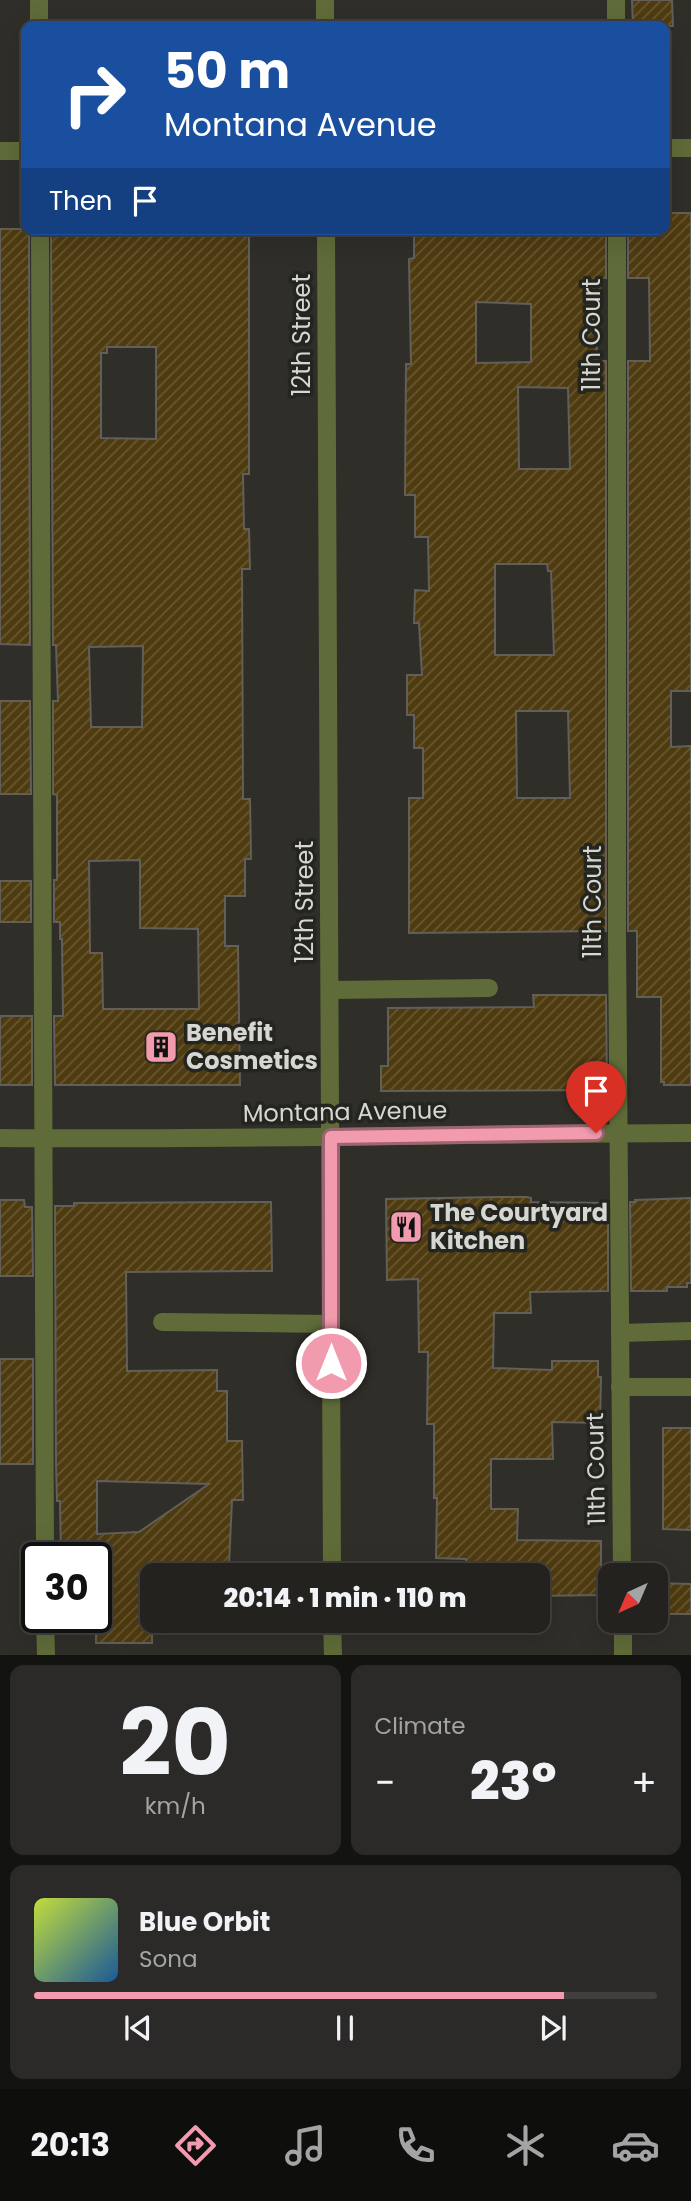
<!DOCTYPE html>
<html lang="en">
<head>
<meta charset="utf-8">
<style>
	:root { --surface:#23221f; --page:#2b2a28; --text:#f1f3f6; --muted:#a3a4a4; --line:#403f3d; --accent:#f29aae }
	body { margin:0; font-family:Poppins,sans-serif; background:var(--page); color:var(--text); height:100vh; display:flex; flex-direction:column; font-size:26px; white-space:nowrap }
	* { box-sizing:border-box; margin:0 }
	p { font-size:23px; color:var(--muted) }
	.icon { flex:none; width:38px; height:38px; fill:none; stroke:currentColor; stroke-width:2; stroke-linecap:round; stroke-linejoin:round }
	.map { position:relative; height:1655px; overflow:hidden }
	.drawer { display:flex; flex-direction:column; gap:10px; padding:10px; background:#131311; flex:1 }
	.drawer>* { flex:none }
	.guide { position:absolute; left:21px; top:21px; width:649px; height:214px; border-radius:14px; box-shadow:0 7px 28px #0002,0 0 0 2px var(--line); background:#1a4fa0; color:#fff; overflow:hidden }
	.needle { width:46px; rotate:224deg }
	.buttons { position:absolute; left:598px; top:1563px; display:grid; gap:14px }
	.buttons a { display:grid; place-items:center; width:70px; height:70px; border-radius:14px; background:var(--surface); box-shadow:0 7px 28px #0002,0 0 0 2px var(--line); font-size:35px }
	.speed { position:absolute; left:21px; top:1542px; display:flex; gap:14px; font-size:35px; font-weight:700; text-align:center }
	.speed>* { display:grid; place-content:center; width:91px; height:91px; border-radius:50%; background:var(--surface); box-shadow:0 7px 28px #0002,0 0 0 2px var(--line); line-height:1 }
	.speed .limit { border:4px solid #111; border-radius:10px; background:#fff; color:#111 }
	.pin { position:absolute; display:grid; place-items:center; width:60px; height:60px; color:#fff; margin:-72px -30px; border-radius:50% 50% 50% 0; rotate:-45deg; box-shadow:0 0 7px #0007 }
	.pin .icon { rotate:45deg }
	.me { position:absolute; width:77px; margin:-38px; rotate:0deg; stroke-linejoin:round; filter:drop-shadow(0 0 5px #0008) }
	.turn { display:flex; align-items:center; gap:24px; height:147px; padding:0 28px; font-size:32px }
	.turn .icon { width:91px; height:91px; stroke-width:2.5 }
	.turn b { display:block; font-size:49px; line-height:60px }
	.then { display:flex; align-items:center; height:66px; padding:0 28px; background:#0003; gap:14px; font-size:26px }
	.big { font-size:52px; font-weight:800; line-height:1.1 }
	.drawer .widget { flex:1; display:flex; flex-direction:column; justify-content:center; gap:10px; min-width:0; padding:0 24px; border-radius:14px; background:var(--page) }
	.drawer .dial { align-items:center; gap:0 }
	.dial b { font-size:91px; line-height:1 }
	.song { display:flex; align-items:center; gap:21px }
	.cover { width:84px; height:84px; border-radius:10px; background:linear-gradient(135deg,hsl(70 70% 55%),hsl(210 70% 35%)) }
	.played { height:7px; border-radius:4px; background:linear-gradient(90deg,var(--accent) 85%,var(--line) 85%) }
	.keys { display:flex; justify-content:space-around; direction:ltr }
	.heat { display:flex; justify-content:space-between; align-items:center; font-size:38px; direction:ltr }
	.drawer .tiles { flex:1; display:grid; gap:10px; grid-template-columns:1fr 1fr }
	.widget:last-child { grid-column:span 2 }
	.trip { position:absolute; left:140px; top:1563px; width:410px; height:70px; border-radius:14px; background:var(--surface); box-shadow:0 7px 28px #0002,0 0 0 2px var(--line); font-weight:800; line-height:70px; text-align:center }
	.tabs { display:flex; height:112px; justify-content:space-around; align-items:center; background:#0e0e0c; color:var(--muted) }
	.tabs .icon { width:49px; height:49px }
	.tabs .active { color:var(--accent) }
	.tabs b { font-size:32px; color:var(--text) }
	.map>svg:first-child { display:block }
	.building { fill:url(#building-hatch); stroke:#625f59; stroke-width:2; fill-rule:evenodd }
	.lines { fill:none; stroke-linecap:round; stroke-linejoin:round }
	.service { stroke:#5f6c39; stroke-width:18 }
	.minor { stroke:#5f6c39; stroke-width:18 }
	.tertiary { stroke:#5f6c39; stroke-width:18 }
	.route-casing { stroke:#9d6471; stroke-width:18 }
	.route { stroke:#f29aae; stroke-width:12 }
	.labels { text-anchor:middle; stroke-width:7; stroke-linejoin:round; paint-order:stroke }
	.street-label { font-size:24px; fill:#d6d6d2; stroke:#25251f }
	.poi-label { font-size:24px; font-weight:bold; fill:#d6d6d2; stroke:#25251f; text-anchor:start }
</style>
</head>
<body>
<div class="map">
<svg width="691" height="1655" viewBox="0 0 691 1655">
	<defs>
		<pattern id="building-hatch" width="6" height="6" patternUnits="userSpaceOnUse" patternTransform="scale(1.75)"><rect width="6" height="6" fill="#4f3b10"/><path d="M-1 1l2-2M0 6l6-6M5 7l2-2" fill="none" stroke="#685732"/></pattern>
	</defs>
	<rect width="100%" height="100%" fill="#2f2e29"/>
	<g class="building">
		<path d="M632,0H672L673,26H633Z"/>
		<path d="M665,213H691V691H671V747L691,746V1085H664V1082H661V997H637V931H628V361H650L649,278H628V229H665Z"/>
		<path d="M0,229H29L30,645L0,644Z"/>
		<path d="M51,229H249V474H243L244,529H249L250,569H242L243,799H250L251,859H245V896H225V946H238L240,1085H55L54,1016H63L62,939H60V922H54V880H57V795L53,794V701H58L56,645H53ZM107,347H156V439L101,438V353H107ZM143,646L142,727H91L89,647ZM140,860V928L198,929L199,1009H103L102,953H90L89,861Z"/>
		<path d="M414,229H606V278H600V302H596L597,361H606V931L409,933V798H423V748H414V715H407V675H422L419,623H414L415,590L429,591L428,537H415V495H405L406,364H411L409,259L414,258ZM476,302L531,304V362L476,363ZM518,387L568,388L570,469H519ZM495,564H547L548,571H551L554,655H495ZM516,711H568L570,798H517Z"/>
		<path d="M0,701H30L31,794H0Z"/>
		<rect x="0" y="881" width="31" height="41"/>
		<path d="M533,995H606L607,1090L381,1091V1066H388V1008L534,1007Z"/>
		<rect x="0" y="1016" width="32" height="69"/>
		<path d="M498,1197H527L531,1198V1202L608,1203V1291L530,1292L531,1313H494L493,1368L552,1370V1361H598V1377H601L600,1423L552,1422L553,1459H491V1509H518L517,1540L601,1541V1595L537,1596V1571H466V1559L436,1558L437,1498H434V1424H427L428,1352H419L418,1279L387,1280L386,1199Z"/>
		<path d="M691,1198V1283H687V1287H667V1291H631L630,1202H635V1200Z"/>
		<path d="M0,1200H24L25,1207H32L33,1276H0Z"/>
		<path d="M271,1202L272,1271L126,1272L127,1371L217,1370V1391H227V1441H242L243,1500H232L229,1565H212L213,1569L152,1570V1643H96V1558H61L60,1501H57L56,1464L55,1206H74V1203ZM97,1481L209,1484L139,1532L97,1534Z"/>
		<rect x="0" y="1359" width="33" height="105"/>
		<path d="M663,1428H691V1530L663,1529Z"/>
		<path d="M657,1583L691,1584V1614H657Z"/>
	</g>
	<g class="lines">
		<g class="service">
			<path d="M39,0V26"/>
			<path d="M616,0V26"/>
			<path d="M40,229L45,1558"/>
			<path d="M617,229V936L622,1575"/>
			<path d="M330,990L489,988"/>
			<path d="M162,1322L331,1324"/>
			<path d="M620,1333L691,1331"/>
			<path d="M620,1387H691"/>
			<path d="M45,1617L46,1655"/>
			<path d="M623,1620V1655"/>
		</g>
		<g class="minor">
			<path d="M325,0V26"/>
			<path d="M665,148H691"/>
			<path d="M0,151H26"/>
			<path d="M326,229L332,1575"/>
			<path d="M332,1620L333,1655"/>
		</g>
		<path class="tertiary" d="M0,1138C230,1140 461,1134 691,1133"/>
	</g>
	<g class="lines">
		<defs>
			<path id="route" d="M331,1363V1137L596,1133"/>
		</defs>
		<use href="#route" class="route-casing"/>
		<use href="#route" class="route"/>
	</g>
	<defs>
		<symbol id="building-square" viewBox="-11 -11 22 22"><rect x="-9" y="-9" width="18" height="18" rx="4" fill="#f29aae" stroke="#25251f"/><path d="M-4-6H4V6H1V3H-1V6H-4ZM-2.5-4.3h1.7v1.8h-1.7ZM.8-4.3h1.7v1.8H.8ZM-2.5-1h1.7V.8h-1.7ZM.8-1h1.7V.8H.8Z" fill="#111"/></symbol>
		<symbol id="restaurant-square" viewBox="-11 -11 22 22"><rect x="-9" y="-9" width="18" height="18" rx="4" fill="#f29aae" stroke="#25251f"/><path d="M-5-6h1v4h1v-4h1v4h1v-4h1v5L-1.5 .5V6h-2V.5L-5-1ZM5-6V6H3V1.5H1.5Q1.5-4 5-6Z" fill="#111"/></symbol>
	</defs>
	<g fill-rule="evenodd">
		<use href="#building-square" x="142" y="1028" width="38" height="38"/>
		<use href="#restaurant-square" x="387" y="1208" width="38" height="38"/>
	</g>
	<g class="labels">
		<g class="street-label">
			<text transform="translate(302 335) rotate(-90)" y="8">12th Street</text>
			<text transform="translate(592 335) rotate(-90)" y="8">11th Court</text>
			<text transform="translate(305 902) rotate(-90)" y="8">12th Street</text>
			<text transform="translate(593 902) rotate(-90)" y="8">11th Court</text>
			<text transform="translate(345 1112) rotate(-1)" y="8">Montana Avenue</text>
			<text transform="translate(596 1469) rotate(-91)" y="8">11th Court</text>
		</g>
		<g class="poi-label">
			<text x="186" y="1041">Benefit<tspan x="186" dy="28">Cosmetics</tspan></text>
			<text x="430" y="1221">The Courtyard<tspan x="430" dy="28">Kitchen</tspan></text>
		</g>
	</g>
</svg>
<div class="buttons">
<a><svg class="needle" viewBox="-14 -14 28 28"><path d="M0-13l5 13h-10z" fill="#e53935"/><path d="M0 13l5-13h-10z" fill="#a3a4a4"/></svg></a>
</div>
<div class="speed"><div class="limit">30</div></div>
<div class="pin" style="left:596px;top:1133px;background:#d93025"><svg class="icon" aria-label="arrive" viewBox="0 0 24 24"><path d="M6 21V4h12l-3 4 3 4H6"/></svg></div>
<svg class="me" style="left:331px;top:1363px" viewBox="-20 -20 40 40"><circle r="17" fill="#f29aae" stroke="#fff" stroke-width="3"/><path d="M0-11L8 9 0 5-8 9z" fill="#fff"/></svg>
<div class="trip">20:14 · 1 min · 110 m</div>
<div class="guide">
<div class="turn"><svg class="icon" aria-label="right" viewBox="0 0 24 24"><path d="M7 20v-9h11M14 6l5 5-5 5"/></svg><div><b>50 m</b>Montana Avenue</div></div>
<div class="then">Then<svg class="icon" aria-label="arrive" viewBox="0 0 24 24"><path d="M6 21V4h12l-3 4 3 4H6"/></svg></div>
</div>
</div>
<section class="drawer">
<div class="tiles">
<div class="widget dial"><b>20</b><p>km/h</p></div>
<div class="widget"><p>Climate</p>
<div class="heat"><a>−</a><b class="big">23°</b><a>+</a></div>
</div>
<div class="widget">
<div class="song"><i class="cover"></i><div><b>Blue Orbit</b><p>Sona</p></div></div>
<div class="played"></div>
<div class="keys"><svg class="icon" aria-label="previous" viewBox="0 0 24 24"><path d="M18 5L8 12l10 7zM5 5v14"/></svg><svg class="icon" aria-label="pause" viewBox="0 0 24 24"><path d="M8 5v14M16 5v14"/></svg><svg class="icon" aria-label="next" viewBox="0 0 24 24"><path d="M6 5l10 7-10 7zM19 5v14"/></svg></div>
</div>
</div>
</section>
<nav class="tabs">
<b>20:13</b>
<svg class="icon active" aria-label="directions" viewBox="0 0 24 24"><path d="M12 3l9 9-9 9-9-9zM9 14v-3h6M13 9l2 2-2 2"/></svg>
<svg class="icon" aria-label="music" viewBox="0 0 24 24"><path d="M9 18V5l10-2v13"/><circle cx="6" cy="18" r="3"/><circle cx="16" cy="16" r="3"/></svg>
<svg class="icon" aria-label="phone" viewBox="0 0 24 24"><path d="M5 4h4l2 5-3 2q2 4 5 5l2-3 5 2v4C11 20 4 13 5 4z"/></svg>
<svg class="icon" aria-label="climate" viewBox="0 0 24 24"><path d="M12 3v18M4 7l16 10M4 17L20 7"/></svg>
<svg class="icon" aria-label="car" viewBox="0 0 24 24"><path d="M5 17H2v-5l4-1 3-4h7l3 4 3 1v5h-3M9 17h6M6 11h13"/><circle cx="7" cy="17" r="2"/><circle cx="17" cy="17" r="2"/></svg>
</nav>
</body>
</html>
